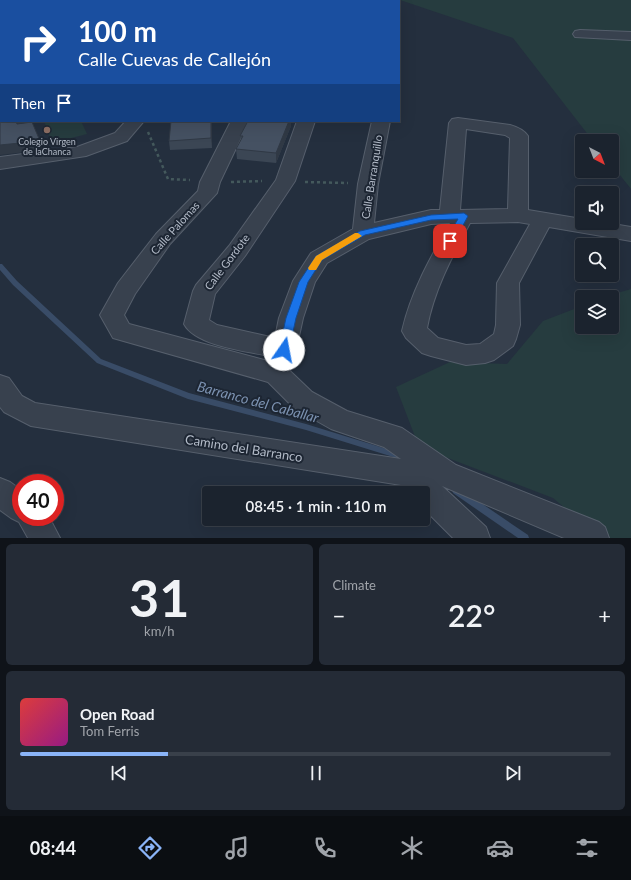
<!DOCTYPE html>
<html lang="en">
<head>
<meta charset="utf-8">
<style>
	:root { --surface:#1b232e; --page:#242b36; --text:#f1f3f6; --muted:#a0a4aa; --line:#39404a; --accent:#8ab4f8 }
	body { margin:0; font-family:Lato,sans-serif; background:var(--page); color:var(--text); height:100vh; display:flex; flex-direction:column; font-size:15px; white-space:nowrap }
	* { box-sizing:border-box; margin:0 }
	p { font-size:13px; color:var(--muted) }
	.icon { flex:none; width:22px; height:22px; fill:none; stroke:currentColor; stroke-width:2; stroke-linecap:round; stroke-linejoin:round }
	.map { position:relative; height:538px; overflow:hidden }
	.drawer { display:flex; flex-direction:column; gap:6px; padding:6px; background:#0f1319; flex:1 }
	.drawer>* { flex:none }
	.hud { position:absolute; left:0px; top:0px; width:400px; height:122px; box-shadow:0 4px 16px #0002,0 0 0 1px var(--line); background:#1a4fa0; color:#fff; overflow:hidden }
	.needle { width:26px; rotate:138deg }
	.tools { position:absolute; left:575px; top:134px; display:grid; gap:8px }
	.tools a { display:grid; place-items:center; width:44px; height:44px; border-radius:4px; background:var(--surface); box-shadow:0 4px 16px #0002,0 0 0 1px var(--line); font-size:20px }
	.speed { position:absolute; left:12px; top:474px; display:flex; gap:8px; font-size:20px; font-weight:700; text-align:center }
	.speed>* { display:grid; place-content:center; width:52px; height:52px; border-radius:50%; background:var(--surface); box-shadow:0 4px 16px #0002,0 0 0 1px var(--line); line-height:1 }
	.speed .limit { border:6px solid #d22; background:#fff; color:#111 }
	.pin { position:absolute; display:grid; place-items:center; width:34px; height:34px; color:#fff; margin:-17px; border-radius:8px; box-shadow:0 2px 6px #0006 }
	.me { position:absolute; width:44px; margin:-22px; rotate:12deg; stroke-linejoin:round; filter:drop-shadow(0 0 3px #0008) }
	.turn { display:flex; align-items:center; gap:14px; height:84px; padding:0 12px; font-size:18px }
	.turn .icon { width:52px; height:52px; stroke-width:2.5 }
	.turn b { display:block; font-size:28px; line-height:34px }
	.then { display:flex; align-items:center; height:38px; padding:0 12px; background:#0003; gap:8px; font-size:15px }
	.big { font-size:30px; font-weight:600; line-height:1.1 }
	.drawer .tile { flex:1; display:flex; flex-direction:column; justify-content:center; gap:6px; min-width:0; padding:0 14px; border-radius:6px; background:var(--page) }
	.drawer .dial { align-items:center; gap:0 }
	.dial b { font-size:52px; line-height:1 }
	.song { display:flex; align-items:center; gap:12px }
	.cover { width:48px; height:48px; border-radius:6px; background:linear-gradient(135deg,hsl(0 70% 55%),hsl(310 70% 35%)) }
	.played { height:4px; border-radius:2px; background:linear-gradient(90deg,var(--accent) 25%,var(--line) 25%) }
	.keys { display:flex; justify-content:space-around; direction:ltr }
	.heat { display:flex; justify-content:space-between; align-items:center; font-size:22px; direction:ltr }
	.drawer .tiles { flex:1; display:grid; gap:6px; grid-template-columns:1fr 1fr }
	.tile:last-child { grid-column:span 2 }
	.trip { position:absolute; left:202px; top:486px; width:228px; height:40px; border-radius:4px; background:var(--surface); box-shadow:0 4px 16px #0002,0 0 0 1px var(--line); font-weight:600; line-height:40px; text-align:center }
	.tabs { display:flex; height:64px; justify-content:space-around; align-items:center; background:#0b0e12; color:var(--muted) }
	.tabs .icon { width:28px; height:28px }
	.tabs .on { color:var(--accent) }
	.tabs b { font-size:18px; color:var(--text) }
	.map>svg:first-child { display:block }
	.green { fill:#263c3f }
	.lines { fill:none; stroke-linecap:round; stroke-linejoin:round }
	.stream { fill:#394c67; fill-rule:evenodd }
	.minor-casing { stroke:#565f6c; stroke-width:2 }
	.path { stroke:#44595c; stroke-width:2.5; stroke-dasharray:3 3; stroke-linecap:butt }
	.minor { fill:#38414e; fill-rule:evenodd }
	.wall { fill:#3b4654 }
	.shaded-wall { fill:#303945 }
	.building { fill:#455162; stroke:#303945 }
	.route { fill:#1a73e8; stroke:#114b97 }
	.slow { fill:#f59e0b }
	.education-dot { fill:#8d6e63; stroke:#1d2633; stroke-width:1.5 }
	.labels { text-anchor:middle; stroke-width:4; stroke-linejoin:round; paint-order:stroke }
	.far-poi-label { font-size:9px; fill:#b4bcc9; stroke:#1d2633 }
	.street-label { font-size:11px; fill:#b4bcc9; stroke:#1d2633 }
	.near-street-label { font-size:13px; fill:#b4bcc9; stroke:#1d2633 }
	.near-water-label { font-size:14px; font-style:italic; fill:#7c92b1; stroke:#1d2633 }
</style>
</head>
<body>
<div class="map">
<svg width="631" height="538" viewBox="0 0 631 538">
	<rect width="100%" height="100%" fill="#242f3e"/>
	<g class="green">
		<path d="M400,0H631V189L612,165V141H593L513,38Z"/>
		<path d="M44,121H81L87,134L52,143Z"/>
		<path d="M631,289V538H601L553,498L419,447L396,387L450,362L507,364L543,321L582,306V327H612V297H604Z"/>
	</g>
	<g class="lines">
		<g class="stream">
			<path d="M0,264H2L17,281L101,359L189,393L306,424L403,454L406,455L407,457L406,459L403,460L306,430L188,399L97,363L13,285L0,270Z"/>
			<path d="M456,486L528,535L529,538H518L453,493L452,490L453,487Z"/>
		</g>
		<defs>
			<g id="minor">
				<rect x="163" y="0" width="14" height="1"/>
				<rect x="183" y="0" width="14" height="1"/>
				<rect x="232" y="0" width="14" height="1"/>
				<path d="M580,30L631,32V40L575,37L573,34L575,31Z"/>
				<path d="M458,118L510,125C517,127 524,130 528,136V210L582,219V223H607L631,227V241L549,227L519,283L520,325L516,339L513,346L494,360L485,363L466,365L431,356L422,353L406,338L402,331C411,292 430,258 450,223L431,224L369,239L327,263L315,282L303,318L296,350L290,371L312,392L347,411L402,428L456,465L599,522L605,527L609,538H564L442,486L486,527L490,538H453L423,508V493H408L401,485L31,426L4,412L0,407V375L9,378L22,396L35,403L401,459L384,447L331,429L294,408L268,382L113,338L100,315L118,283L156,234L198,191L200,182L231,121H249L220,182L217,193L170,244L135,294L124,315L129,324L268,361L269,356C246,351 196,346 184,324L193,291L196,285L229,246L276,180L297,121H315L295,181L245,256L215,294L209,320L217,325L275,338L279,318L293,281L311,253L353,229L358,184L372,121H390L378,184L374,223L431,210H440L449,123L452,119ZM466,129L505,135L510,138L508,209L460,210ZM518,222L530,224L497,283L496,325L494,334L480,344L466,345L438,338L427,328C434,290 452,257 470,223Z"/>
				<path d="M126,121H144L127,141L86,156L0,169V157L77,147L115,133Z"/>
				<path d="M0,478L10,482L21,490V517H49L60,538H28L19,522L11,518L0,510Z"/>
			</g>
		</defs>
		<use href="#minor" class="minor-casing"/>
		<g class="path">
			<path d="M148,132L168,179L190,180"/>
			<path d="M231,182L262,181"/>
			<path d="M305,182L348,183"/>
		</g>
		<use href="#minor" class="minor"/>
	</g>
	<g class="wall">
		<path d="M212,121V148L170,150L169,141Z"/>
		<path d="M291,126L276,163L237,159L236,149L241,140L240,136Z"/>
	</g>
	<g class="shaded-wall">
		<path d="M1,42V57L0,63V46Z"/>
		<path d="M16,121H19L20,133Z"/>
		<path d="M211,121H212V148L211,138Z"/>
		<path d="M289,121H291V126L276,163V153Z"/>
		<path d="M40,141L43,150L0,155V145Z"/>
	</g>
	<g class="building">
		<path d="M0,0H165L166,1H1V42L0,46V10H1Z"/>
		<rect x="203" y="0" width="30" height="1"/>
		<path d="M0,84H1V121H16L17,124L32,122L40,141L0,145Z"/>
		<path d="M171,121H211V138L169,141Z"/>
		<path d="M248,121H289L276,153L236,149L243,136H240Z"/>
	</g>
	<path class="route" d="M464,213L468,216L453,244H446L445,241L458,219L431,220L365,235L322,260L308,282L296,318L289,350L288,353H281L279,350L286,318L299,282L316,256L360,231L431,215Z"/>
	<path class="slow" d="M355,233H358L362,236L322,260L316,270H309L308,268L316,256Z"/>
	<circle class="education-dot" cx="47" cy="130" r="4"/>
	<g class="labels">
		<g class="far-poi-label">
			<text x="47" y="145">Colegio Virgen<tspan x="47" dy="10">de laChanca</tspan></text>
		</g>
		<g class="street-label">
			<text transform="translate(372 177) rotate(-81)" y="4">Calle Barranquillo</text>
			<text transform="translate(175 228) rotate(-48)" y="4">Calle Palomas</text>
			<text transform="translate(227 262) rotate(-53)" y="4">Calle Gordote</text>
		</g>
		<g class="near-street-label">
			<text transform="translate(244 448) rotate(9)" y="5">Camino del Barranco</text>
		</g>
		<g class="near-water-label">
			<text transform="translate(258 402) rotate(15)" y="5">Barranco del Caballar</text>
		</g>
	</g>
</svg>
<div class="tools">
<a><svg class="needle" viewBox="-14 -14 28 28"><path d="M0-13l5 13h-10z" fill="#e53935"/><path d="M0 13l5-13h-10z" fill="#a0a4aa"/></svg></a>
<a><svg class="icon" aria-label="sound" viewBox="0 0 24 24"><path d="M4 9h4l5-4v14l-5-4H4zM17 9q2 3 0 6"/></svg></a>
<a><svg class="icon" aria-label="search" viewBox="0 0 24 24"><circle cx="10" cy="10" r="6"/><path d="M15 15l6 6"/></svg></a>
<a><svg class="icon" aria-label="layers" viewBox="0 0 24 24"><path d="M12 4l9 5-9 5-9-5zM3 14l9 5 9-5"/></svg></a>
</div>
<div class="speed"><div class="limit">40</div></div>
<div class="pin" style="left:450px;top:241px;background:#d93025"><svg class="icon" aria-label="arrive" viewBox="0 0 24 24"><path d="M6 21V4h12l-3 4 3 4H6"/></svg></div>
<svg class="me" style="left:284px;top:350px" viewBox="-20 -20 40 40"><circle r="19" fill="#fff"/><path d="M0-13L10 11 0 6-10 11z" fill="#1a73e8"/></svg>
<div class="trip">08:45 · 1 min · 110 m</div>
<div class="hud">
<div class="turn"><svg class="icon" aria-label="right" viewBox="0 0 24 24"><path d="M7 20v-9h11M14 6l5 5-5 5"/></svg><div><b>100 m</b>Calle Cuevas de Callejón</div></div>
<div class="then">Then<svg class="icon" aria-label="arrive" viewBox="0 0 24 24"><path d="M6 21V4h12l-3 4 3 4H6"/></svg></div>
</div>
</div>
<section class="drawer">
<div class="tiles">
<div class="tile dial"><b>31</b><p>km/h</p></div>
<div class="tile"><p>Climate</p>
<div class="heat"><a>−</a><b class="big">22°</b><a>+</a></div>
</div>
<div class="tile">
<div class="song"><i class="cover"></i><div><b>Open Road</b><p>Tom Ferris</p></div></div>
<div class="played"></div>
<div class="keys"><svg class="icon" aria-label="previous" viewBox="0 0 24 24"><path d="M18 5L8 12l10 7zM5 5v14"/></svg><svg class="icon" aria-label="pause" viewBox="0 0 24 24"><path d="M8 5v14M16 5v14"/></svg><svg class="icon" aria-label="next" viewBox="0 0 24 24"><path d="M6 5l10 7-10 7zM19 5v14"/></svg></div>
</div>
</div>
</section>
<nav class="tabs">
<b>08:44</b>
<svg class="icon on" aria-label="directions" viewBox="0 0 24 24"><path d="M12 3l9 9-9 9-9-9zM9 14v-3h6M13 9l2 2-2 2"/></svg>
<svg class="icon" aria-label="music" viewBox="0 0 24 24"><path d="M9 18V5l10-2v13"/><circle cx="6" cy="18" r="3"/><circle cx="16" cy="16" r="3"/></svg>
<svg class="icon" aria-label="phone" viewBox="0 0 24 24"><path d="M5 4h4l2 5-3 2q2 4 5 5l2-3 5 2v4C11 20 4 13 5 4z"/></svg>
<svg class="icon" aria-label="climate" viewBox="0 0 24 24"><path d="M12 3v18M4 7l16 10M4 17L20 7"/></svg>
<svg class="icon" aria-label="car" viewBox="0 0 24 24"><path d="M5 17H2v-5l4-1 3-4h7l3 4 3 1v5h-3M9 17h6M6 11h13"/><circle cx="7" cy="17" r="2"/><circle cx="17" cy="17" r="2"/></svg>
<svg class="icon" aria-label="filters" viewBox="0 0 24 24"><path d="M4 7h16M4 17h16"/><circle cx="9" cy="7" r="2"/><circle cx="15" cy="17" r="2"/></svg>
</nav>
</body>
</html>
